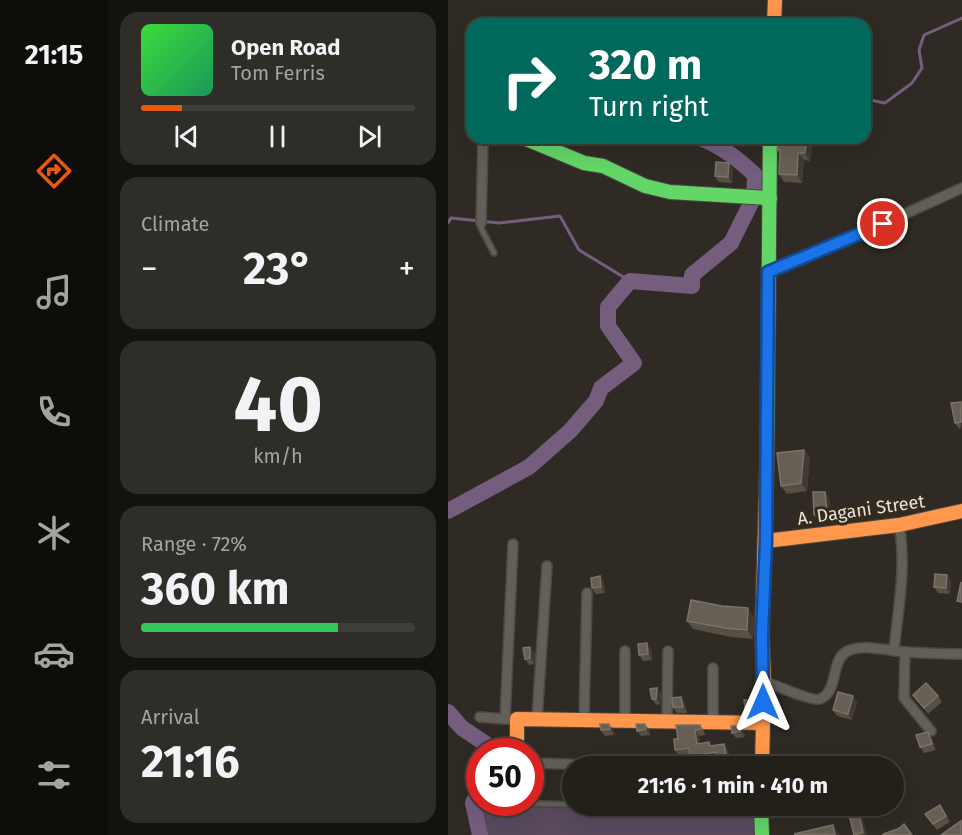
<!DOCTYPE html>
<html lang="en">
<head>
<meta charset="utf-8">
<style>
	:root { --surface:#23201a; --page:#2f2d27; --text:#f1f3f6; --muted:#a3a3a2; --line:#403e39; --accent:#ea580c }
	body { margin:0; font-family:"Fira Sans",sans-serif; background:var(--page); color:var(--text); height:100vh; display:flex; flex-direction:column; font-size:22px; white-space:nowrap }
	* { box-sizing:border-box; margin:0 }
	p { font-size:20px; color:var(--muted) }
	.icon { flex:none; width:33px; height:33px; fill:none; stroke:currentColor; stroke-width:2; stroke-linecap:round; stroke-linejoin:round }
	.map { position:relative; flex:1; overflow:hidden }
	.side { display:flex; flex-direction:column; gap:12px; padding:12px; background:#13120e; width:340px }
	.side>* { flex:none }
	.hud { position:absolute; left:18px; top:18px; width:405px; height:126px; border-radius:18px; box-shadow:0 6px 24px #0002,0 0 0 2px var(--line); background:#00695c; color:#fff; overflow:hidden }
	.speed { position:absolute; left:18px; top:738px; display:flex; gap:12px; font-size:30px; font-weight:700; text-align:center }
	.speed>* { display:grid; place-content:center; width:78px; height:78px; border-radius:50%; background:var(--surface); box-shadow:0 6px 24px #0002,0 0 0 2px var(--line); line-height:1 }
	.speed .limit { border:9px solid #d22; background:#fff; color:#111 }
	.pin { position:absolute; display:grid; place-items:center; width:51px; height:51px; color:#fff; margin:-26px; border:3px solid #fff; border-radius:50%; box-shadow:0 2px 6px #0007 }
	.me { position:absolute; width:66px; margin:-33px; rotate:0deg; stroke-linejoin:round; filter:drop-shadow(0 0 4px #0008) }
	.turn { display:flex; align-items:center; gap:21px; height:126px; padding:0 24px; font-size:27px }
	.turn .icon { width:78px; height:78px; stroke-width:2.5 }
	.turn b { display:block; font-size:42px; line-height:51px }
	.big { font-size:45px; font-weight:700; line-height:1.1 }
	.side .widget { flex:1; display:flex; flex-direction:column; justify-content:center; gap:9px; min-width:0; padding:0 21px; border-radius:18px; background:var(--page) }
	.side .dial { align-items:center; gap:0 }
	.dial b { font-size:78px; line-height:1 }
	.song { display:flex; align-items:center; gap:18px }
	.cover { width:72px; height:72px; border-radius:9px; background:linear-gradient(135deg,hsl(120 70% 55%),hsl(150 70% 35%)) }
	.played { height:6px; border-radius:3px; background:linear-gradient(90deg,var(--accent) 15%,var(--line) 15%) }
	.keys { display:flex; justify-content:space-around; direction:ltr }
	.heat { display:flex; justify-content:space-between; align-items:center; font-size:33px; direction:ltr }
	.charge { height:9px; border-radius:4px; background:linear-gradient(90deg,#34c759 72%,var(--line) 0) }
	.trip { position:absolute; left:114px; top:756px; width:342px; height:60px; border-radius:30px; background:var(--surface); box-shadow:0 6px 24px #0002,0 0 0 2px var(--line); font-weight:700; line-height:60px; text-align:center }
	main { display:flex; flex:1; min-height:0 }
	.dock { display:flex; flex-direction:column; width:108px; justify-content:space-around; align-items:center; background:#0e0d0a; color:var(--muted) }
	.dock .icon { width:42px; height:42px }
	.dock .selected { color:var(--accent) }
	.dock b { font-size:27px; color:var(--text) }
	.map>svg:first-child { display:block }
	.green { fill:#594a5e }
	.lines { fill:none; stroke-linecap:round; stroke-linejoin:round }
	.stream { stroke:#755d7e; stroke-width:3 }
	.river { stroke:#755d7e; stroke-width:16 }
	.lane-casing { stroke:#4d4841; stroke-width:8 }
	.street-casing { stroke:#4d4841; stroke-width:12 }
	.fast-casing { stroke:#4d4841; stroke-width:16 }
	.slow-casing { stroke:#4d4841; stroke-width:16 }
	.lane { stroke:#625e58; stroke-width:4.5 }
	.street { stroke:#625e58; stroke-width:9 }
	.fast { stroke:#63d668; stroke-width:14 }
	.slow { stroke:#ff974d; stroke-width:14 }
	.wall { fill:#564f44 }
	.shaded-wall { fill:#403a30 }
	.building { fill:#665f54; stroke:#7a7369; stroke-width:1.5 }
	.route-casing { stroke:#114b97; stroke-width:15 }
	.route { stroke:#1a73e8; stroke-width:10 }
	.labels { text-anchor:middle; stroke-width:6; stroke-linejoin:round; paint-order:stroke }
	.street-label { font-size:18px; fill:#e8e2d8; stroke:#352b1d }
</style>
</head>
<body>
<main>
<nav class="dock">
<b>21:15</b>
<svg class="icon selected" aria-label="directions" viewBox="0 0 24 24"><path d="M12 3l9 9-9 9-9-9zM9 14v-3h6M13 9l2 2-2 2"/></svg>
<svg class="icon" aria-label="music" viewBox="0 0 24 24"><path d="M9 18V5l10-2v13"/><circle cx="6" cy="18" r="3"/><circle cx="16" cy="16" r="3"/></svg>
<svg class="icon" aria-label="phone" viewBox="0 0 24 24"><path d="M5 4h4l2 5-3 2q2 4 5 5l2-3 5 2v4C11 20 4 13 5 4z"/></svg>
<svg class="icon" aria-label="climate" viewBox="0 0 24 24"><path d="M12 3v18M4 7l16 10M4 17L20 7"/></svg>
<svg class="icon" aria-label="car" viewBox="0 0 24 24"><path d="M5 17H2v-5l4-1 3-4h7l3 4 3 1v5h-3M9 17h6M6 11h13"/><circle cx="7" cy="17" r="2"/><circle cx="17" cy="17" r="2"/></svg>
<svg class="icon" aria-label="filters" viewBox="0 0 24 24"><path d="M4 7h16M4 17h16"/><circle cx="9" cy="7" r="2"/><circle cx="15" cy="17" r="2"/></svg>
</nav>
<section class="side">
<div class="widget">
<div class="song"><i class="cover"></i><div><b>Open Road</b><p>Tom Ferris</p></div></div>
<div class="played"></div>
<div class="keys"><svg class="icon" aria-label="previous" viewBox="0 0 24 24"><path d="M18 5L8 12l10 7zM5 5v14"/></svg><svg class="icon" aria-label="pause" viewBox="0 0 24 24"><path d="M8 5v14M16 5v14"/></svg><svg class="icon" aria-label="next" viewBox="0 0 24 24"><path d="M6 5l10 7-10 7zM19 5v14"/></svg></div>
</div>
<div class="widget"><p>Climate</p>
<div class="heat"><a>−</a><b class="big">23°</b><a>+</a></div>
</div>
<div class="widget dial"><b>40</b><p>km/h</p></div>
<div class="widget"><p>Range · 72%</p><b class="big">360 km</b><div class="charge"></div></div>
<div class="widget"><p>Arrival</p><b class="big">21:16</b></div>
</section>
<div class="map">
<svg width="514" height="835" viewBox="0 0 514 835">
	<rect width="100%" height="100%" fill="#2f2a23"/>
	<path class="green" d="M29,803L310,810V835H33Z"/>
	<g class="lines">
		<g class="stream">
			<path d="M417,99L437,103L464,83L474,68L471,50L476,35L514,18"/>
			<path d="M0,223L3,218L51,223L112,216L131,250L182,281"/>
		</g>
		<g class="river">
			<path d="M0,511L81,467L122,431L148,401L153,388L186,363L160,326V307L182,281L244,286V275L283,243L306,197L307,175C291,160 274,146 252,138"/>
			<path d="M0,712L14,728L38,744L42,752"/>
			<path d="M32,790L25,803L32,835"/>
		</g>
		<defs>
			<g id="lane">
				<path d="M33,223V228L46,253"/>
				<path d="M63,803L311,810"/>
			</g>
			<g id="street">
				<path d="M33,223L35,138"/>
				<path d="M320,272L395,242L514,188"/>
				<path d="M65,544L57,719H69"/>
				<path d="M446,651C450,608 459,567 451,525"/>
				<path d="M457,652L456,698L483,731"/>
				<path d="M316,681C326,685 366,702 372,699C392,691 381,657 402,650C420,644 439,651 458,652C476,653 495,654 514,654"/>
				<path d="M32,717L57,719"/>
				<path d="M89,719L99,566"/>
				<path d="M136,720L139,593"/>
				<path d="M177,720V651"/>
				<path d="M219,721L220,651"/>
				<path d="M265,721V668"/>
				<path d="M82,763L182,766"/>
			</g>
			<g id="fast">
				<path d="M76,138L136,163L155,166L197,186L222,192L322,198"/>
				<path d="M319,459L322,138"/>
				<path d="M313,806L314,835"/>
			</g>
			<g id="slow">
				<path d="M326,24L327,0"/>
				<path d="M318,541L451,525L514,511"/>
				<path d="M69,752V719L315,723"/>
				<path d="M314,766L316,681L314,634L319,459"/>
			</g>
		</defs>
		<use href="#lane" class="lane-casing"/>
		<use href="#street" class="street-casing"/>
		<use href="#fast" class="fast-casing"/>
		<use href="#slow" class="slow-casing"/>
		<use href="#lane" class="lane"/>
		<use href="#street" class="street"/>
		<use href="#fast" class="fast"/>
		<use href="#slow" class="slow"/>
	</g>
	<g class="wall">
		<path d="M365,141L362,161L356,160L354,183L336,182L331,174L332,154L329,150Z"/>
		<path d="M285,169L284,183L271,182L267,176Z"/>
		<path d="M513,402V428L511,429L507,423Z"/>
		<path d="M356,450L362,458L359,491L339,494L333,486Z"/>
		<path d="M381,498L383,519L370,521L366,515Z"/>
		<path d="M152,576L156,582L157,593L148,594L144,588Z"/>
		<path d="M503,581L502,594L490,593L486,587Z"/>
		<path d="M306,617L305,639L283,637L245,629L239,621Z"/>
		<path d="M199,643L203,649L204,660L195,661L191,655Z"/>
		<path d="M87,653L86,664L81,665L77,659Z"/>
		<path d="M213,694L212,704L208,705L204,699Z"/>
		<path d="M465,695L490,696L494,702L480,714Z"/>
		<path d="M405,696L409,702L404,720L389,716L385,710Z"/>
		<path d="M233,697L237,703L239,713H229L225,707Z"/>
		<path d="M302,700L306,705V714H301L297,708Z"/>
		<path d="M152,724L165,730L166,735L157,736L153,730Z"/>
		<path d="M188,724L201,730L202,735L193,736L189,731Z"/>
		<path d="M252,725L256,731L257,735L251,736L252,744L280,750L282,760L273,762L270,758L246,762L242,754L231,756L227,750L230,739Z"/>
		<path d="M283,726L296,732L297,737L288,738L284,733Z"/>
		<path d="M484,738L488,750L476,753L472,747Z"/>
		<path d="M399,806H411L419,835H406Z"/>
		<path d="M496,811L502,822L489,830L477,814Z"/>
	</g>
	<g class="shaded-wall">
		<path d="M359,138H363L365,141L362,161L357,153Z"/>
		<path d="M350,153L356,160L354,183L349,175Z"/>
		<path d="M281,163L285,169L284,183L280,177Z"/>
		<path d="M356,450L362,458L359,491L353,483Z"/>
		<path d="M377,492L381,498L383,519L379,513Z"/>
		<path d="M499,575L503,581L502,594L498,588Z"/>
		<path d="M152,576L156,582L157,593L153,587Z"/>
		<path d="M300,608L306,617L305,639L299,630Z"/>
		<path d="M199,643L203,649L204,660L200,654Z"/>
		<path d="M82,647L87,653L86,664L82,658Z"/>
		<path d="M209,688L213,694L212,704L208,699Z"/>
		<path d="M405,696L409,702L404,720L400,714Z"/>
		<path d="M233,697L237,703L239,713L235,707Z"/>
		<path d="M302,700L306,705V714L302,708Z"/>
		<path d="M161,724L165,730L166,735L162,729Z"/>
		<path d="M197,724L201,730L202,735L198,729Z"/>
		<path d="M292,726L296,732L297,737L293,731Z"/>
		<path d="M247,730L251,736L253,750L249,744Z"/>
		<path d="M480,732L484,738L488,750L484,744Z"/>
		<path d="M276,744L280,750L282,760L278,754Z"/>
		<path d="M409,806H411L419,835H417L415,832Z"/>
		<path d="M385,825L391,834V835H387Z"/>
	</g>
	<g class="building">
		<path d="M331,138H359L357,153H350L349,175L331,174L332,150H329Z"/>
		<path d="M268,162L281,163L280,177L267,176Z"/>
		<path d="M513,402V422L507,423L503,403Z"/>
		<path d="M356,450L353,483L333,486L329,453Z"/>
		<path d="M365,492H377L379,513L366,515Z"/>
		<path d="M487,574L499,575L498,588L486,587Z"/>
		<path d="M152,576L153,587L144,588L143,578Z"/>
		<path d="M513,582V602L509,601Z"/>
		<path d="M243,600L274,606L300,608L299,630L277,628L239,621Z"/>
		<path d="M199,643L200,654L191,655L190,644Z"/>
		<path d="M82,647V658L77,659L75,648Z"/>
		<path d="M478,683L490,696L476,708L465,695Z"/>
		<path d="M209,688L208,699H204L202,689Z"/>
		<path d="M390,692L405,696L400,714L385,710Z"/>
		<path d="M233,697L235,707H225L224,698Z"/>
		<path d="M296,700H302V708H297Z"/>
		<path d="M152,724H161L162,729L153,730Z"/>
		<path d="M188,724H197L198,729L189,731Z"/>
		<path d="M228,725H252L253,729L247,730L249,744L261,742L262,746L276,744L278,754L269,756L268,752L242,756L241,748L227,750L226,739H230Z"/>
		<path d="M283,726H292L293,731L284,733Z"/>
		<path d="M480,732L484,744L472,747L468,735Z"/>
		<path d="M247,764V766H238Z"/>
		<path d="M492,805L498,816L485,824L477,814Z"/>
		<path d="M399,806H409L415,832L406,835Z"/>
		<path d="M513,821V835H493Z"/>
		<path d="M456,824L464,835H434L438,833L450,829Z"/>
		<path d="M385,825L387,835L346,834Z"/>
	</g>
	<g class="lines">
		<defs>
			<path id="route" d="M315,702L314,634L318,541L320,272L435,224"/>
		</defs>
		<use href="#route" class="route-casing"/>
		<use href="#route" class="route"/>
	</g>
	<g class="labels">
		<g class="street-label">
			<text transform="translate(413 510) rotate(-8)" y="6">A. Dagani Street</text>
		</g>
	</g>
</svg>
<div class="speed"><div class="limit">50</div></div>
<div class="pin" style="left:435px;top:224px;background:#d93025"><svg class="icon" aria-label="arrive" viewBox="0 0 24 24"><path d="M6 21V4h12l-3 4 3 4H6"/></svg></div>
<svg class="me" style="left:315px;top:702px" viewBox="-20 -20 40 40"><path d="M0-17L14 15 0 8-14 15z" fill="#1a73e8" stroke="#fff" stroke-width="4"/></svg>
<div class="trip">21:16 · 1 min · 410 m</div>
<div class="hud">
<div class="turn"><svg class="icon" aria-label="right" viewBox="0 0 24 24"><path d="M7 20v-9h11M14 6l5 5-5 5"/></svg><div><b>320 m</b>Turn right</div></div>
</div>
</div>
</main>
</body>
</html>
